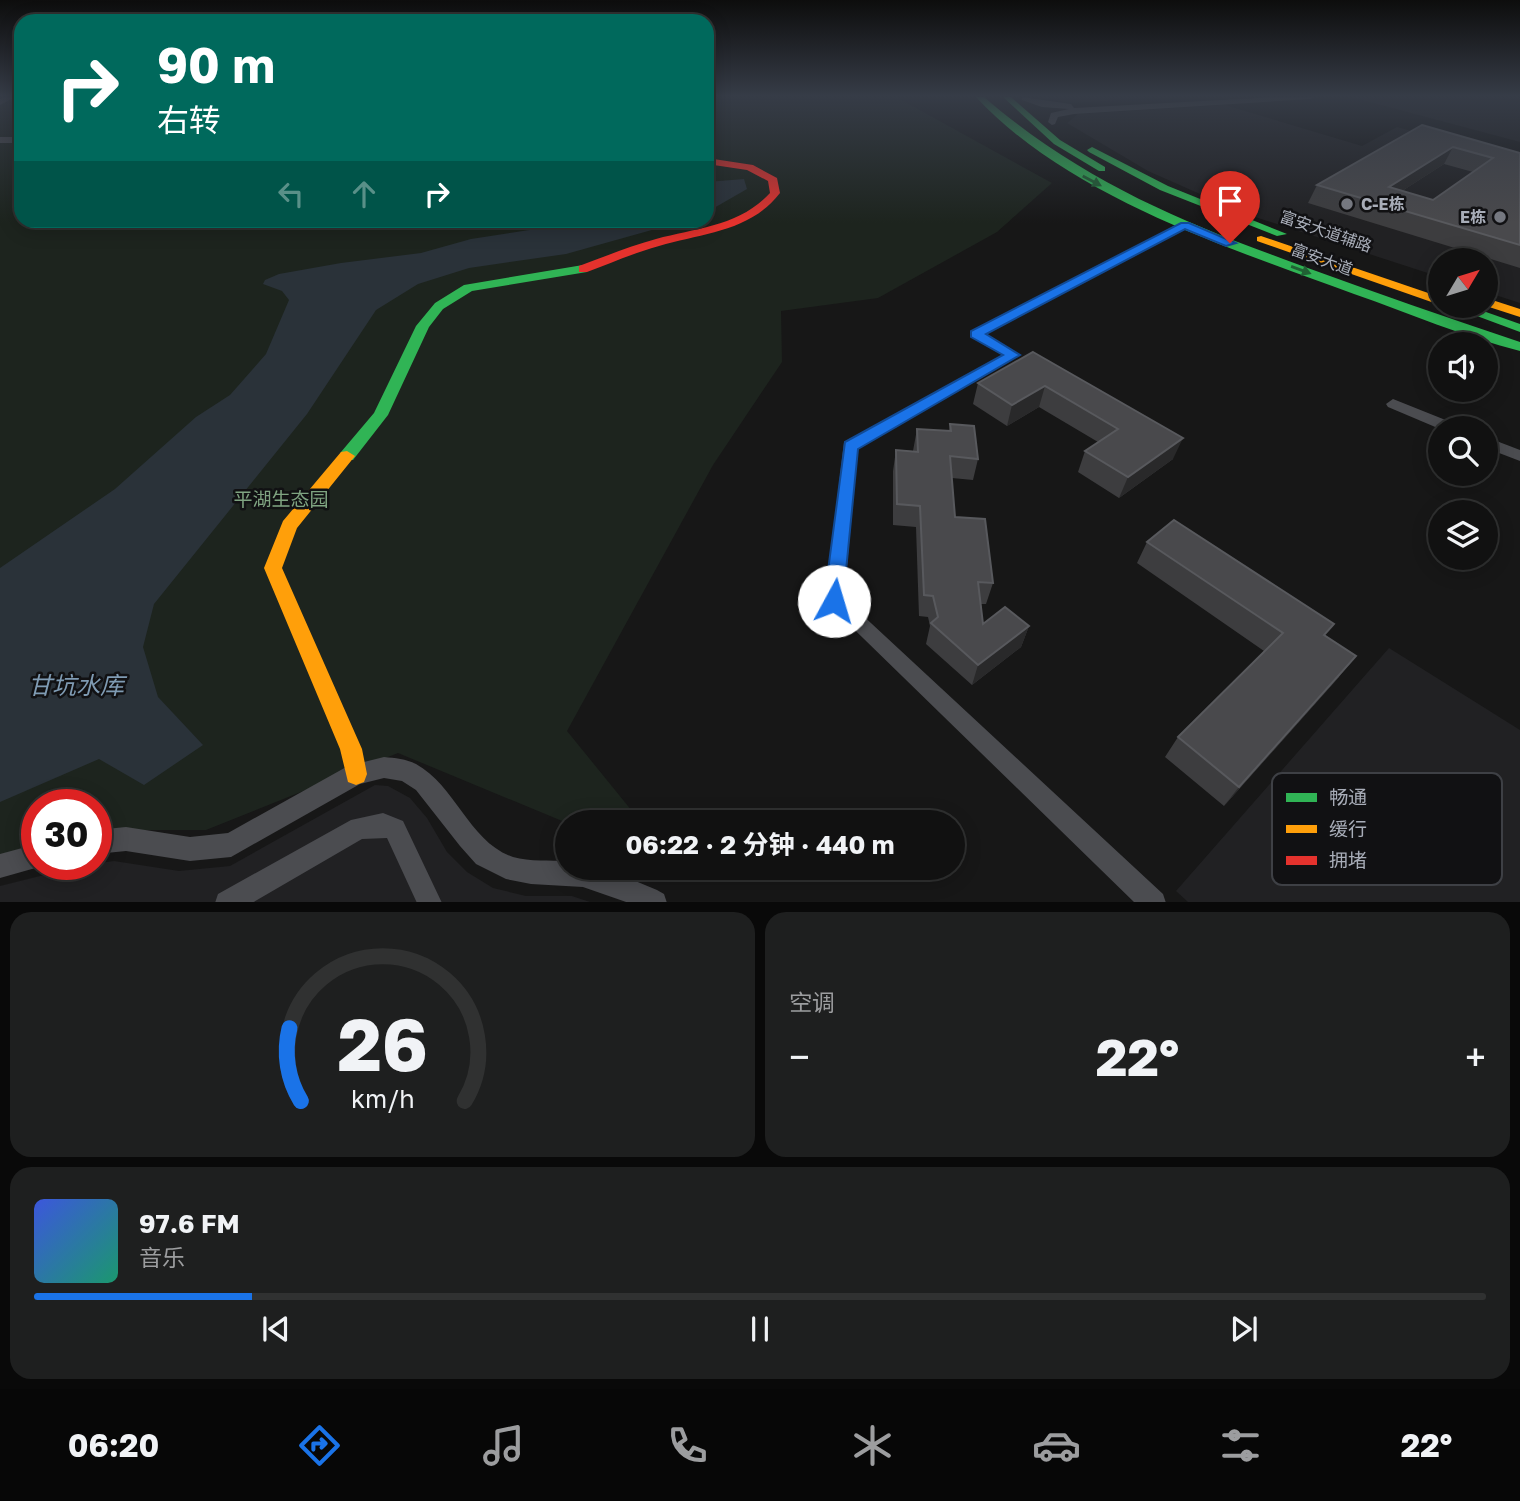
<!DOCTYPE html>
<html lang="zh">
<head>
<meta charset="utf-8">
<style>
	:root { --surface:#111; --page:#1e1f1f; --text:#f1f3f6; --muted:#9c9d9f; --line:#303131; --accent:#1a73e8 }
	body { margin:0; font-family:"Golos Text","Noto Sans SC",sans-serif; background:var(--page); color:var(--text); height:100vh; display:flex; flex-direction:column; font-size:26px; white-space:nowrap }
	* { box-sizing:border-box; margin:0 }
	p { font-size:23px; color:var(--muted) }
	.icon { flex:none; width:38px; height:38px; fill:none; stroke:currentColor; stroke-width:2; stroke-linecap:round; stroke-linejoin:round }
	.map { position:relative; height:902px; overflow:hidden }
	.details { display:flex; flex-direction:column; gap:10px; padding:10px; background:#090909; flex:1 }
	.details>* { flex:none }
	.top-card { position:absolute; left:14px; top:14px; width:700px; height:214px; border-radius:21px; box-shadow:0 4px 18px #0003,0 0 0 2px var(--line); background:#00695c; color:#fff; overflow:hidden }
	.needle { width:46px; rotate:52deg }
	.controls { position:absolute; left:1428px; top:248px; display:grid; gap:14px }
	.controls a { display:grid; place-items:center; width:70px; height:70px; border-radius:50%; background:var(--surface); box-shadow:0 4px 18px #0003,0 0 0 2px var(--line); font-size:35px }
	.speed { position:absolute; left:21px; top:789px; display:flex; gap:14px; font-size:35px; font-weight:700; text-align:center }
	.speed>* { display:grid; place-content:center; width:91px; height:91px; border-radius:50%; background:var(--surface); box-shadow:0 4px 18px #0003,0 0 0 2px var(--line); line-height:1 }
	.speed .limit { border:10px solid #d22; background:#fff; color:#111 }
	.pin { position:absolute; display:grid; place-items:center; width:60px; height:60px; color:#fff; margin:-72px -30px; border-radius:50% 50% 50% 0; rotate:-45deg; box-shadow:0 0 7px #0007 }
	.pin .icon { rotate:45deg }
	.me { position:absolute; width:77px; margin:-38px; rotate:6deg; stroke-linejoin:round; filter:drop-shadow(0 0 5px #0008) }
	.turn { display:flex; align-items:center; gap:24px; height:147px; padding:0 28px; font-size:32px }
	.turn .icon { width:91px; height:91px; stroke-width:2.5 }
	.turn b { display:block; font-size:49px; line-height:60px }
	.lanes { display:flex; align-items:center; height:66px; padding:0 28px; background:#0003; justify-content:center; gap:35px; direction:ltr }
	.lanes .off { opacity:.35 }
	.big { font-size:52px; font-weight:700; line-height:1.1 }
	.details .card { flex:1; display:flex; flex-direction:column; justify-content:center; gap:10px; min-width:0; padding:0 24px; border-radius:21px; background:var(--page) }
	.details .dial { align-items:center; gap:0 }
	.dial svg { height:182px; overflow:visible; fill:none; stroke:var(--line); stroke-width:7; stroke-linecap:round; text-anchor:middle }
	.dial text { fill:var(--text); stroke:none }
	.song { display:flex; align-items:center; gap:21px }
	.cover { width:84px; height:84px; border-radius:10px; background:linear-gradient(135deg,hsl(230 70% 55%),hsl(160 70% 35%)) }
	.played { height:7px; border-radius:4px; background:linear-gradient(90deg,var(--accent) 15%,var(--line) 15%) }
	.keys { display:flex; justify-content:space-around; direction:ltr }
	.heat { display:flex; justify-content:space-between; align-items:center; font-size:38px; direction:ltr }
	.details .tiles { flex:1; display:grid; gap:10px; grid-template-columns:1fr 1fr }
	.card:last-child { grid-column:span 2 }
	.trip { position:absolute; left:555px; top:810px; width:410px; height:70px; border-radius:35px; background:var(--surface); box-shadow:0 4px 18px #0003,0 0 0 2px var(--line); font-weight:700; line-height:70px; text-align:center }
	.tab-bar { display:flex; height:112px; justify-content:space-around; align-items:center; background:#070707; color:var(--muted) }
	.tab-bar .icon { width:49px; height:49px }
	.tab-bar .selected { color:var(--accent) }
	.tab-bar b { font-size:32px; color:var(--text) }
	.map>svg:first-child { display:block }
	.built { fill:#212123 }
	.green { fill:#1d241e }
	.water { fill:#2a3239 }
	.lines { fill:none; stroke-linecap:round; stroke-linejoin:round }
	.street { fill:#4b4c50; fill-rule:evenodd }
	.fast { fill:#30b455; fill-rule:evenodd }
	.slow { fill:#ff9f0a; fill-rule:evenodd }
	.jam { fill:#e5322d; fill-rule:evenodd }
	.wall { fill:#3d3d3f; fill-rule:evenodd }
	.shaded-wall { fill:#29292a }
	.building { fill:#49494c; stroke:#58595d; stroke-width:2; fill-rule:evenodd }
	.oneway { fill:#206234 }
	.route { fill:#1a73e8; stroke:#114b97; stroke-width:2 }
	.poi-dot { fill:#757880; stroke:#111113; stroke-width:2.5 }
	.labels { text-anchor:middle; stroke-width:5; stroke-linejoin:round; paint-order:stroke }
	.far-poi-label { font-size:16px; font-weight:bold; fill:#a8adb8; stroke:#111113; text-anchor:start }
	.far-street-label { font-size:16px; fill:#a8adb8; stroke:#111113 }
	.park-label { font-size:19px; fill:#7fa381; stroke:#111113 }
	.near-water-label { font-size:24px; font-style:italic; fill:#7f9bb3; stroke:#111113 }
	.key { fill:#111113; stroke:#3e4045; stroke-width:2 }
	.key-label { font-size:19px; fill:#a8adb8 }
</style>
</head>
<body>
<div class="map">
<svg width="1520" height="903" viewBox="0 0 1520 903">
	<rect width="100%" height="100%" fill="#171717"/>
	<g class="built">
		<path d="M1039,97H1181L1069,103Z"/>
		<path d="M1351,97H1520V142Z"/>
		<path d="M1225,105L1362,146L1397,127L1520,161V303L1486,292V261H1440V277L1243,213L1148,171L1067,123L1078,114Z"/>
		<path d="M1389,648L1520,730V902H1188L1176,891Z"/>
		<path d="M375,785L388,786L410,798L427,818L447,852L467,872L493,888L526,896H572L590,902L0,903V886L84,865L114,861L179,871L230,866Z"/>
	</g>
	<path class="green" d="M0,97H21V220H707V97H896L1052,183L997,232L878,298L781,311L782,362L713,465L567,731L641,822L567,823L398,753L206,830H96V805H37V842L0,857Z"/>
	<g class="water">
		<path d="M744,179L747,189L707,212V182Z"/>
		<path d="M595,220L684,221L566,254L469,268L418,284L376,310L307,414L154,604L143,647L158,697L203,745L144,785L99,759L0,802V568L115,489L196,417L230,395L266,354L289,300L282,291L263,284L265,280L279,274L341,263L421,253L471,239Z"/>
	</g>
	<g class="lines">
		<g class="street">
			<path d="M5,97H15L0,105V99Z"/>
			<path d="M1022,97L1071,104L1074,108L1275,97H1314L1310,99L1074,114L1058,117L1055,124L1052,125L1048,122L1051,113L1069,109L1042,107L1022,100Z"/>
			<rect x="0" y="137" width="21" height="6"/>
			<path d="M1181,223L1191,225L986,334L1020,355L858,449L844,598L1163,894L1166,903H1135L825,601L844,442L1003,355L971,337V331Z"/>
			<path d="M1393,399L1458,425L1460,429H1440L1388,407L1386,404Z"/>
			<path d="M1486,437L1520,450V461L1486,448Z"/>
			<path d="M384,757C395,758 406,759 416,764C456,786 469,842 513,857C530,862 550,860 567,861V868H604L657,890L664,894L667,903H629L583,887L531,884L506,879L476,864L460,846L416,790L402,781L384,778L360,784L231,857L190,861L126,851L96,854V830L126,827L190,837L228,833L348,766Z"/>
			<path d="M383,813L403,821L442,903H417L387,838L362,839L252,903H215L218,894L351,820Z"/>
			<path d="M37,844V864L46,865L0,878V854Z"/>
		</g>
		<g class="fast">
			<path d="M976,97H984C1083,182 1184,223 1305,267C1376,293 1448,318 1520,342V351C1464,337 1409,313 1354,294C1229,248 1069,197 976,97Z"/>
			<path d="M1003,97H1011L1060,140L1105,167V171H1099L1054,144Z"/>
			<path d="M1092,147L1168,186L1287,234L1277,236L1160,190L1089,152L1087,150Z"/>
			<path d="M583,265L587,266V272L472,291L443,309L429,327L388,415L353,460H341L339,456L341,452L374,413L416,326L435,303L464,285Z"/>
			<path d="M1450,306H1469L1520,324V332Z"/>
		</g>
		<g class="slow">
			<path d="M1261,236L1440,297V305L1257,241V237Z"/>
			<path d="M1486,298L1520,309V317L1486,306Z"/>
			<path d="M347,451L355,456L297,528L282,568L362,749L367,774L364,782L356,785L348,782L340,749L264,568L283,521L341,452Z"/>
		</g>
		<path class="jam" d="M707,158L753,165L777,178L780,193C750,232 703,233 659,246C634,253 611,263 587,272H579V266C604,257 630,246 656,239C697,228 740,226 770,193L768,181L747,170L707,164Z"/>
	</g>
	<g class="wall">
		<path d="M1422,125L1520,153V268L1308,203L1317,185ZM1444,164L1473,172L1433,200L1402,191Z"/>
		<path d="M1033,352L1173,459L1119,498L1078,472L1085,451L1098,442L1039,407L1007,426L973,404L978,383Z"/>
		<path d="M950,424L978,459L973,480L952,478L955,517L993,583L986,604H981L983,624L1029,626L1021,647L972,685L926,644L930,626L928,617L919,616L916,527L893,525V471L896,450L913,451L917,429L949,431Z"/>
		<path d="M1147,542L1325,636L1339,677L1224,806L1165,757L1178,737L1264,651L1137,563Z"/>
	</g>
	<g class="shaded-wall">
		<path d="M1453,147L1444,164L1380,205L1389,187Z"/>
		<path d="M1045,386L1039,407L1007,426L1012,405Z"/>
		<path d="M1183,438L1173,459L1119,498L1128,477Z"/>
		<path d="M1029,626L1021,647L972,685L978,665Z"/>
		<path d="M1356,656L1339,677L1224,806L1239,787Z"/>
	</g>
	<g class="building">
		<path d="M1422,125L1520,153V245L1317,185ZM1453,147L1493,158L1433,200L1389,187Z"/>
		<path d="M1033,352L1183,438L1128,477L1085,451L1118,429L1045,386L1012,405L978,383Z"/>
		<path d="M950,424L974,426L978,459L950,456L955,517L985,519L993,583L978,582L983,624L1005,607L1029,626L978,665L931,623L938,617L933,596L924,595L920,506L897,504L896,450L918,452L917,429L951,431Z"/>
		<path d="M1174,520L1334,624L1324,635L1356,656L1239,787L1178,737L1283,633L1147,542Z"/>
	</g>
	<defs><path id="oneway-solid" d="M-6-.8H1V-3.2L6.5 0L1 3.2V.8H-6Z" transform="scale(1.75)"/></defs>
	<g class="oneway">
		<use href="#oneway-solid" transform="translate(1092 181) rotate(28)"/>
		<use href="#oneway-solid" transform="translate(1301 270) rotate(20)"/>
	</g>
	<linearGradient id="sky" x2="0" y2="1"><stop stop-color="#0d0d0d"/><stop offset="0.43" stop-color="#363c47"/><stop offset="1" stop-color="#363c47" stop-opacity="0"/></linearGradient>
	<rect width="1520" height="223" fill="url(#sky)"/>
	<path class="route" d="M1181,223H1189L1236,243L1226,246L1185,229L986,334L1020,355L858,449L843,601L841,607H827L824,601L845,442L1003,355L971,337V331Z"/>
	<g class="poi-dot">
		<circle cx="1347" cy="204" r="7"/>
		<circle cx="1500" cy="217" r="7"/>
	</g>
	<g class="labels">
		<g class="far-poi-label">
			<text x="1361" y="210">C-E栋</text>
			<text x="1486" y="223" text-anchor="end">E栋</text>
		</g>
		<g class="far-street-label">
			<text transform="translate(1326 231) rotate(19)" y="6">富安大道辅路</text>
			<text transform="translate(1322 259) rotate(20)" y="6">富安大道</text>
		</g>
		<g class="park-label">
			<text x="281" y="506">平湖生态园</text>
		</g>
		<g class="near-water-label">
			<text x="76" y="694">甘坑水库</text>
		</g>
	</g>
	<rect x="1272" y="773" width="230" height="112" rx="10" class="key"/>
	<rect x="1286" y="793" width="31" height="9" fill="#30b455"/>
	<rect x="1286" y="825" width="31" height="8" fill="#ff9f0a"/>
	<rect x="1286" y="856" width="31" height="9" fill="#e5322d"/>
	<g class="key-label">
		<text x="1329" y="804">畅通</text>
		<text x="1329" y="836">缓行</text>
		<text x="1329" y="867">拥堵</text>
	</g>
</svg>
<div class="controls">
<a><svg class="needle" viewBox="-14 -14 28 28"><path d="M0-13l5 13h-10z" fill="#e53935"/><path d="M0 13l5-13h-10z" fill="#9c9d9f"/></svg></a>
<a><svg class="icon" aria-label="sound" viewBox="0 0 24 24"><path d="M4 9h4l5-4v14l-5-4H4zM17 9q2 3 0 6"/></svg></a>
<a><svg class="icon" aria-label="search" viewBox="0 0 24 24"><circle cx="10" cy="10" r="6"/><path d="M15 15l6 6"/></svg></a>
<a><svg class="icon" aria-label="layers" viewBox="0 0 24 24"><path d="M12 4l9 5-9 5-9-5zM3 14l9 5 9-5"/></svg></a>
</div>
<div class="speed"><div class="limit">30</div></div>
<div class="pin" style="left:1230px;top:243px;background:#d93025"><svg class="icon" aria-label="arrive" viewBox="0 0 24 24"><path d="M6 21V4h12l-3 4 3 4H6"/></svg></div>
<svg class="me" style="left:834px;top:601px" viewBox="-20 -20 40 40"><circle r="19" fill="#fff"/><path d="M0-13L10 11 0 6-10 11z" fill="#1a73e8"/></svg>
<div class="trip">06:22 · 2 分钟 · 440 m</div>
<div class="top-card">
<div class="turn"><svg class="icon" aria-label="right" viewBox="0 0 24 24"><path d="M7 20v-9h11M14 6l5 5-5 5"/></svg><div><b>90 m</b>右转</div></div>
<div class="lanes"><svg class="icon off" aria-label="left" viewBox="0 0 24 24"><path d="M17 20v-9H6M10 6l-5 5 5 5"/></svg><svg class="icon off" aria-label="ahead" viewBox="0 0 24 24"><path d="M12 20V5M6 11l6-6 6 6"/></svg><svg class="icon" aria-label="right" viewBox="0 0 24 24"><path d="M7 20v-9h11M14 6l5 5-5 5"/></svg></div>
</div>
</div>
<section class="details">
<div class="tiles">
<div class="card dial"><svg viewBox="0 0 100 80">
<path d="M14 69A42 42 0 1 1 86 69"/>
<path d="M14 69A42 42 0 0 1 9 37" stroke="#1a73e8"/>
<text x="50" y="56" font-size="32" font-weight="700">26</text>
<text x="50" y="72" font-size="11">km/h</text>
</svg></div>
<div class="card"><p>空调</p>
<div class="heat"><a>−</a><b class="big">22°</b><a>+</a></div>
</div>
<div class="card">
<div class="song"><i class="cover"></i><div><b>97.6 FM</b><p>音乐</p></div></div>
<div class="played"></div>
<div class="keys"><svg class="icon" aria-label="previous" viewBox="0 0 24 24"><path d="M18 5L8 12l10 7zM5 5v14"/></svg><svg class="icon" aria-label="pause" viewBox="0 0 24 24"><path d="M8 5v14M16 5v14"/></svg><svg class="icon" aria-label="next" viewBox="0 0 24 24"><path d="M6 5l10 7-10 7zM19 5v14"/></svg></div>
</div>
</div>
</section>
<nav class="tab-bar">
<b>06:20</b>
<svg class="icon selected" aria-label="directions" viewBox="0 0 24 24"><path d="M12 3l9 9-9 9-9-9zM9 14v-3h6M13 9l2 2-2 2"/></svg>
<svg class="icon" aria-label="music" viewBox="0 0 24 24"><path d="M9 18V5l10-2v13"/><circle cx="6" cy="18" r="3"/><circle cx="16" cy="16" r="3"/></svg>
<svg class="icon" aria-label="phone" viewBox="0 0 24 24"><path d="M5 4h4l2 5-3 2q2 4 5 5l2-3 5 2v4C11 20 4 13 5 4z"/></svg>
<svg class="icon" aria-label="climate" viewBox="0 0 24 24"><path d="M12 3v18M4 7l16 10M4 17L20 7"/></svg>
<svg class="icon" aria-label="car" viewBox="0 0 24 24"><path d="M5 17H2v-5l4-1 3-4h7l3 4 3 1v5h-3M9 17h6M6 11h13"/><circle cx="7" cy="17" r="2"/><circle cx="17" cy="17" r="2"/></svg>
<svg class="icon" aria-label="filters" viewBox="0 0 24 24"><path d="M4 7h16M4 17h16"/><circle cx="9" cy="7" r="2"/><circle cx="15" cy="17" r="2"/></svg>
<b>22°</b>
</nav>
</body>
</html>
